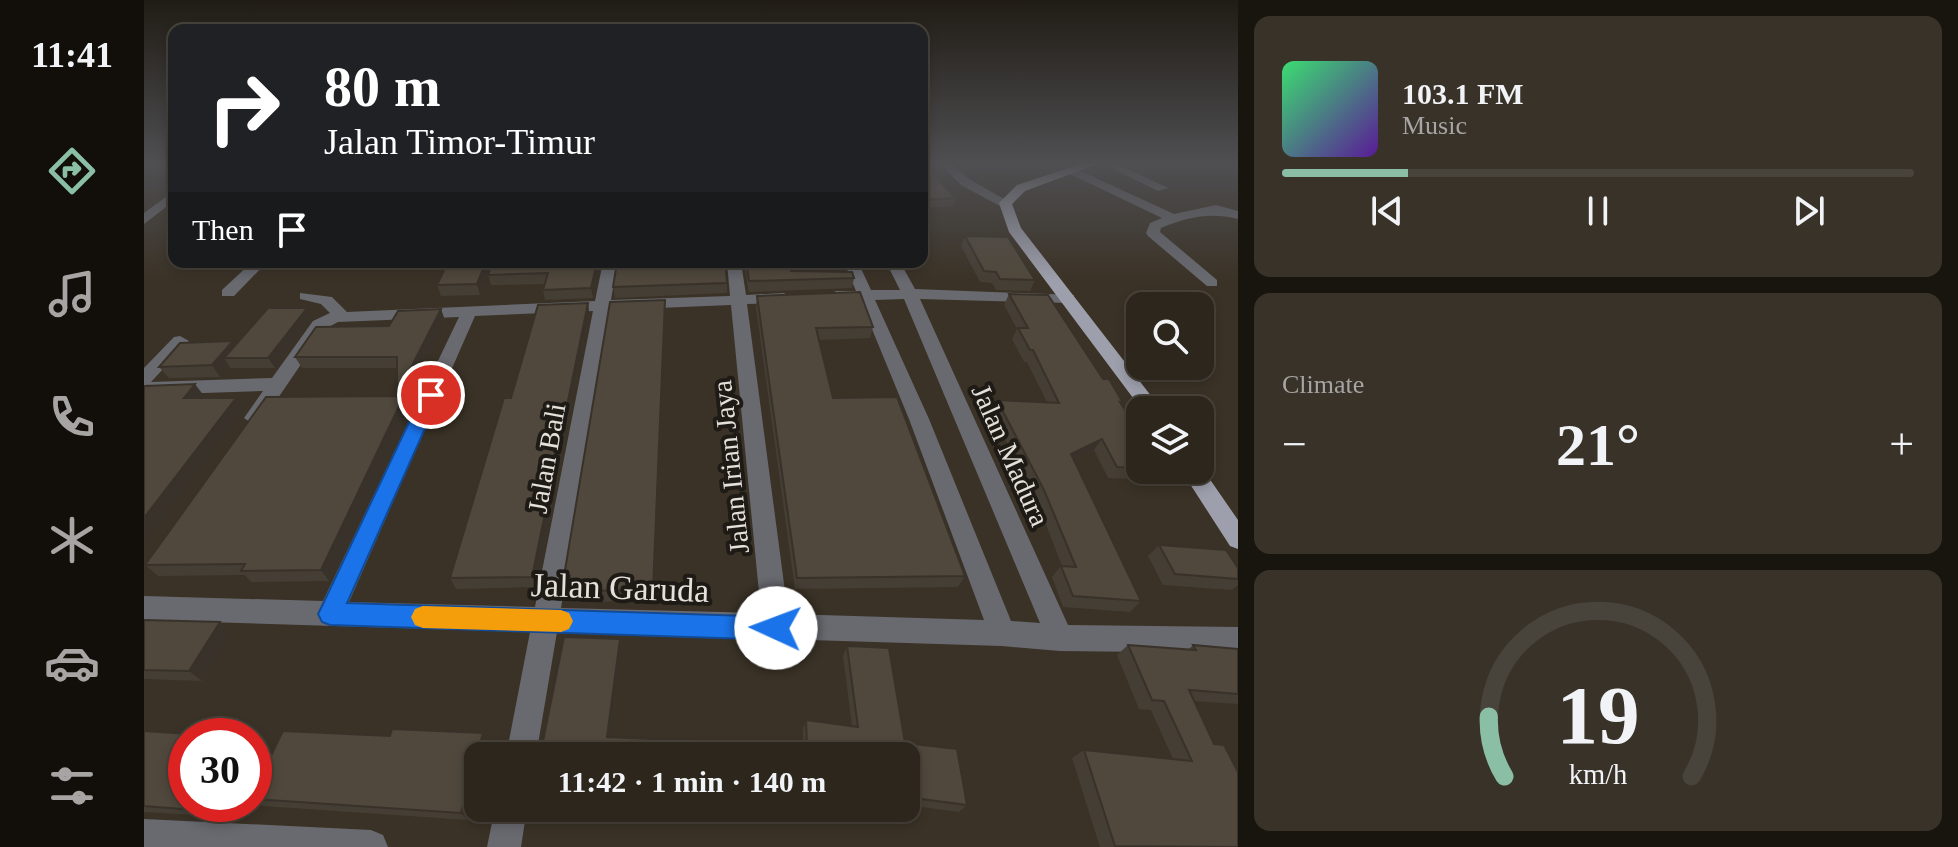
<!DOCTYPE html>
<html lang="en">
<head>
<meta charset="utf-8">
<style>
	:root { --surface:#2c261c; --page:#383229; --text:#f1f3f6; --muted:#a6a5a3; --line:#48433b; --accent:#8abfa5 }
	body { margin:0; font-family:"Times New Roman",serif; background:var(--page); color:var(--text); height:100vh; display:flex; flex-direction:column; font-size:30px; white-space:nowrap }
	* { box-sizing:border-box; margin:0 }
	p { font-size:26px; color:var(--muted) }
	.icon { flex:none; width:44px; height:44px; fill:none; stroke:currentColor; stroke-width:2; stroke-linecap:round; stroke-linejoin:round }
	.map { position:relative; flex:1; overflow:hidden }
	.panel { display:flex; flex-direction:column; gap:16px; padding:16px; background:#18150f; width:720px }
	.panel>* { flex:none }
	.banner { position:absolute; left:24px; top:24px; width:760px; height:244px; border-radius:16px; box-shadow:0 4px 12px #0003,0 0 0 2px var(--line); background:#202124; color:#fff; overflow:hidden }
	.controls { position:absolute; left:982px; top:292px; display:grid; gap:16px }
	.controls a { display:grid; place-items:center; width:88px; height:88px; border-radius:16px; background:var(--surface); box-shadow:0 4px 12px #0003,0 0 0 2px var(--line); font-size:40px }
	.speed { position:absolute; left:24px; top:718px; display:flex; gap:16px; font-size:40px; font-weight:700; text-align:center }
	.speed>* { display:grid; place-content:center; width:104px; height:104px; border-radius:50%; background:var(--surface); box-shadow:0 4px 12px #0003,0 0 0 2px var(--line); line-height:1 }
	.speed .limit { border:12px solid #d22; background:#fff; color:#111 }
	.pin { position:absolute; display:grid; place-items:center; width:68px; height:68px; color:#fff; margin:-34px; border:4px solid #fff; border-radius:50%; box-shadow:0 2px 8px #0007 }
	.me { position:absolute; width:88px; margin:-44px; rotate:272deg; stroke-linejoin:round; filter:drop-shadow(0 0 6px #0008) }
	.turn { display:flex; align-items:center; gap:28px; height:168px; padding:0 24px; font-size:36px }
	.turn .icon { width:104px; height:104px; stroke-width:2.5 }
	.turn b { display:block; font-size:56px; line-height:68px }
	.then { display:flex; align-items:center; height:76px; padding:0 24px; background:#0003; gap:16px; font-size:30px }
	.big { font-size:60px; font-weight:800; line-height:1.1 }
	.panel .widget { flex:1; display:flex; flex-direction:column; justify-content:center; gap:12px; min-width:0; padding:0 28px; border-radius:16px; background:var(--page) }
	.panel .dial { align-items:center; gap:0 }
	.dial svg { height:208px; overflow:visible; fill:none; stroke:var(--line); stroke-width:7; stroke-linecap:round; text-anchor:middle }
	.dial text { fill:var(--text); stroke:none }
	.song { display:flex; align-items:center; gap:24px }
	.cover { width:96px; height:96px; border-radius:12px; background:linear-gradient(135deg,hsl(140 70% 55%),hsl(270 70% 35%)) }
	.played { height:8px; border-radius:4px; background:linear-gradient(90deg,var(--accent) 20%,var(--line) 20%) }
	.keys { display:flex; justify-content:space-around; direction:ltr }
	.heat { display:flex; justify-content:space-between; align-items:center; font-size:44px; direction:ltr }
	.trip { position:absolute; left:320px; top:742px; width:456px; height:80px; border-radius:16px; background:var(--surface); box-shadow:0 4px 12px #0003,0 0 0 2px var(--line); font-weight:800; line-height:80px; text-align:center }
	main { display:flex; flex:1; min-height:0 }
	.menu { display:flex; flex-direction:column; width:144px; justify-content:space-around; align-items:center; background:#120f0b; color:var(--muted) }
	.menu .icon { width:56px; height:56px }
	.menu .active { color:var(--accent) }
	.menu b { font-size:36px; color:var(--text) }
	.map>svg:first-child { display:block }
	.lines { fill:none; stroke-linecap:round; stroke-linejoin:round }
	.minor { fill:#696a70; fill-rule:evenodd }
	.major { fill:#9d9fac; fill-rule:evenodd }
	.wall { fill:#453e34 }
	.shaded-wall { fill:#38322a }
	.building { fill:#50483c; stroke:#38322a; stroke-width:2 }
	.route { fill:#1a73e8; stroke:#114b97; stroke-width:2 }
	.slow { fill:#f59e0b }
	.labels { text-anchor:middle; stroke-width:8; stroke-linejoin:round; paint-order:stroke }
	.street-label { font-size:28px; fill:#e5e0d9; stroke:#1e1a15 }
	.near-street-label { font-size:34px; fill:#e5e0d9; stroke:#1e1a15 }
</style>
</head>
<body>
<main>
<nav class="menu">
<b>11:41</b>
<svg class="icon active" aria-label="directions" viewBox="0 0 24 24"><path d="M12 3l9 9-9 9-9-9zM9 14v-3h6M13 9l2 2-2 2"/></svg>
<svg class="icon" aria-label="music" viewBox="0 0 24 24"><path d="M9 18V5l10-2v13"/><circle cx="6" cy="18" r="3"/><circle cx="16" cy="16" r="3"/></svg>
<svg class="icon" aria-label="phone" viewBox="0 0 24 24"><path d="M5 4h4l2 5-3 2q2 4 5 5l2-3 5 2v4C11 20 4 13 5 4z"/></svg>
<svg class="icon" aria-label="climate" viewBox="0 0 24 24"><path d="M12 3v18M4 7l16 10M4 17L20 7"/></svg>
<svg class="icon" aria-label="car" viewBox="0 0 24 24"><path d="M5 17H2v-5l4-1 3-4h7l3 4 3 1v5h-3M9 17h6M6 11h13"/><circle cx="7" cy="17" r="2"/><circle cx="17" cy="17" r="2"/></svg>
<svg class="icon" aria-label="filters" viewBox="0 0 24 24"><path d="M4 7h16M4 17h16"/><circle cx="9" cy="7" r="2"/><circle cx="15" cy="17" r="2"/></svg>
</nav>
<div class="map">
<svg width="1094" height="847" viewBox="0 0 1094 847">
	<rect width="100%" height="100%" fill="#3a3226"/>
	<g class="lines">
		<g class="minor">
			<path d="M795,163H807L825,179L867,203L856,206L817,185Z"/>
			<path d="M957,163H972L1024,188L1014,191Z"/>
			<path d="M922,168H930L1030,214L1072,205L1094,211V219C1067,212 1043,217 1017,228L1016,232L1073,280V286H1063L1004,236L1002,233L1006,223L1018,218L922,172Z"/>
			<path d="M30,191V201L0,224V213Z"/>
			<path d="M108,262H123L90,296H78V290Z"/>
			<path d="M459,262H473L467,300L586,296L583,262H597L602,295L640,293L648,298L640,303L603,304L644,614L840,620L765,419L716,300L692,301L684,296L692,291H712L700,262H714L727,290H756L742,262H756L771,289L930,295V301L924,303L776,299L924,625L1094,627V653L916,651L858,646L413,632L392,756H362L386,632L0,620V596L179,601L315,317L194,322L181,329L117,423L110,425L100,418L119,391L0,395V368L30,337L36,336L45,341L7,382L128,378L169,321L186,313L177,304L156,299V293L188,297L203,312L451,301ZM760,299L896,623L867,621L785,419L731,300ZM587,305L617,613L417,608L465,310ZM449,311L391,607L205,602L331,316Z"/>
			<path d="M351,808H383L377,847H343Z"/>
			<path d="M0,819L227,830L239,835L244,847H0Z"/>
		</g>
		<g class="major">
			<path d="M940,163H956L881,191L868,204L877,228L1018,410H998L865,232L855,203L873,185Z"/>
			<path d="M1056,465L1094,520V549L1086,546L1037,470H1056Z"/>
		</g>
	</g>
	<g class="wall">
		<path d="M778,163L793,175L792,177L812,198L809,206L778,208Z"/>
		<path d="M821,236L891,280L886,291L852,290L848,283L836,282L817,246Z"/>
		<path d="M304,262H345L346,268L336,295L297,296L293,285Z"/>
		<path d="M457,262L449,298L401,300L399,290L400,284L347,285L344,275Z"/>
		<path d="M599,262H645L647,271L710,278L708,288L605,292Z"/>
		<path d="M583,283V293L471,298L469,287Z"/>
		<path d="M865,294L959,379L979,403L977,405L996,434V470H1017L1009,480L964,478L950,450L930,460L997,601L986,612L919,607L908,577L917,566H918L893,501L847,412L853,400L903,402L883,362H880L868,339L873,329L860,305Z"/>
		<path d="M613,296L729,327L726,338L675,340L689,398L821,576L814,587L651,589L612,308Z"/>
		<path d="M444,303L445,314L392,587L312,589L306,578L367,398Z"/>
		<path d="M163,308L168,318L131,368H86L85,366L76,377L25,378L15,367L89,341L91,345Z"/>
		<path d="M297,309L301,321L262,401L265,408L185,581L107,582L101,575L14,576L1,565L254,396L253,368H158L151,357Z"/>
		<path d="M521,311L510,601L427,602L424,591L425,587H423L420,576Z"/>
		<path d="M1015,545L1094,568V585L1088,590L1019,585L1004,556Z"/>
		<path d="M0,620L87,632L58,681L0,679Z"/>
		<path d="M476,639L478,649L466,738L659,746V729L662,720L708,726L699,656L703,646L761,743L823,805L815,812L762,805V756H396Z"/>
		<path d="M984,645L1044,650L1049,645L1094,649V704L1050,701L1094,847H956L928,758L940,750L1029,759L1007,710L995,709L973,655Z"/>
		<path d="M0,731L42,804H72L66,816L0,812Z"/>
		<path d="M344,742L341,756H334V782L324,820L119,806L110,801V790Z"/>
		<path d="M446,808H630V811L627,818Z"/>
	</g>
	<g class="shaded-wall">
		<path d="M342,262H345L346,268L336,295L333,284Z"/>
		<path d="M453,262H457L449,298L447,288Z"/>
		<path d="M521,300V311L510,601L509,590Z"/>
		<path d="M444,303L445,314L392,587L388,577Z"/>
		<path d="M163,308L168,318L131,368L124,358Z"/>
		<path d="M297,309L301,321L262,401L265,408L185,581L177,570L257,403L253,395Z"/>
		<path d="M89,341L96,353L80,358L85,366L76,377L68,365Z"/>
		<path d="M51,384L60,396L49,410L40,398Z"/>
		<path d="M92,398L101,409L0,545V518Z"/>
		<path d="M958,439L950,450L919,465L927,454Z"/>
		<path d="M76,622L87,632L58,681L45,671Z"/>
		<path d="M476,639L478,649L465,746L463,737Z"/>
		<path d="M339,733L344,742L341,756H334V782L324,820L317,813Z"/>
		<path d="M54,804H72L66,816L51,810Z"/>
	</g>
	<g class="building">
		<path d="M778,163H783L793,175H790L812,198L778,200Z"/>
		<path d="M821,236L864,237L891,280L856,279L852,272L840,271Z"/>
		<path d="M304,262H342L333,284L293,285Z"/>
		<path d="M349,262H453L447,288L399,290L404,273L344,275Z"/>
		<path d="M473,262H581L583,283L469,287Z"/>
		<path d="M602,262H645L647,271L708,272L710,278L605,281Z"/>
		<path d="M716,292L729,327L672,328L689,398L753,397L821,576L653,578L613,296Z"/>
		<path d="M865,294L904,295L959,379H965L979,403L976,402L996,434V468L973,467L958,439L927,454L997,601L929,596L917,566L932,567L900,490L853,400L915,403L889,350H886L874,328H884Z"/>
		<path d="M521,300L509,590L424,591L426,576H420L466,302Z"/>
		<path d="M444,303L388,577L306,578L360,398H367L394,305Z"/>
		<path d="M124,308H163L124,358H80Z"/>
		<path d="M297,309L253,395V357H151L172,327L245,326L254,311Z"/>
		<path d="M89,341L68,365L15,367L36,343Z"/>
		<path d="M51,384L40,398H92L0,518V386Z"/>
		<path d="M260,396L177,570L97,571L101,564L1,565L122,397Z"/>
		<path d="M1015,545L1082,550L1094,568V579L1031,574Z"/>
		<path d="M0,620L76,622L45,671L0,670Z"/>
		<path d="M420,637L476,639L463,737L663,746L662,720L714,727L703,646L745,648L761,743L813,749L823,805L762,797V756H396Z"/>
		<path d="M984,645L1052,650L1049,645L1094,649V694L1045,690L1070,744L1080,745L1094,772V847L971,846L940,750L1048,761L1020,701L1008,700Z"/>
		<path d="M248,729L339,733L317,813L110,799V790L139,731L246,736Z"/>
		<path d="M0,731L75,736H42V804H54L51,810L0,806Z"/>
		<path d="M575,808H630V811Z"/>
	</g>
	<linearGradient id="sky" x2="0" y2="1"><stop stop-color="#201c15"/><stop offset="0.58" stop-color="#4f4f52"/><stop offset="1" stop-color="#4f4f52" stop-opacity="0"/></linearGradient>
	<rect width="1094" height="281" fill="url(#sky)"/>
	<path class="route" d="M287,389L296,395L203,603L632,617L641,620L644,628L641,636L632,640L186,625L178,622L174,614L178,606L278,395Z"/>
	<path class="slow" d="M279,606L417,610L425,613L429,621L425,629L417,632L279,628L271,625L267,617L271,609Z"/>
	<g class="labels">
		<g class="street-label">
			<text transform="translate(867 455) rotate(66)" y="10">Jalan Madura</text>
			<text transform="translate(402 458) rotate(-80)" y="10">Jalan Bali</text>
			<text transform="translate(586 467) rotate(-96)" y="10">Jalan Irian Jaya</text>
		</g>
		<g class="near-street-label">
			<text transform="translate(476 587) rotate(2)" y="12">Jalan Garuda</text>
		</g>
	</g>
</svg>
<div class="controls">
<a><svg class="icon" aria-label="search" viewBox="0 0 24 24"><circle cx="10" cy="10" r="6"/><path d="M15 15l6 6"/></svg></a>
<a><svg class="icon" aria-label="layers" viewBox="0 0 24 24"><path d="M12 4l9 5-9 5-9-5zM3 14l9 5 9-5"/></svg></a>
</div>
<div class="speed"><div class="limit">30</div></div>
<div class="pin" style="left:287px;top:395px;background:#d93025"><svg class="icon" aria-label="arrive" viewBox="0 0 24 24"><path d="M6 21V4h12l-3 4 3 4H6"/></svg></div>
<svg class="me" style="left:632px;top:628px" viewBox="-20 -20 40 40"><circle r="19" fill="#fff"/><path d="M0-13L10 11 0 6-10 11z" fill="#1a73e8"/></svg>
<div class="trip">11:42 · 1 min · 140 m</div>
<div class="banner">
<div class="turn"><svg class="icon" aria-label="right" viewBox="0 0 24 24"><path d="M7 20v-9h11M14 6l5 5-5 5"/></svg><div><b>80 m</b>Jalan Timor-Timur</div></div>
<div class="then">Then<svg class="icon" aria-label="arrive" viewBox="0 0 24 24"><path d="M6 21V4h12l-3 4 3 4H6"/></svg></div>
</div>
</div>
<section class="panel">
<div class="widget">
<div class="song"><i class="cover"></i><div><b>103.1 FM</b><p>Music</p></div></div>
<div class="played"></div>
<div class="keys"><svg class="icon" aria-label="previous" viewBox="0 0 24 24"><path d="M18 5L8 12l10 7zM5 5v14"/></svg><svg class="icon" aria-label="pause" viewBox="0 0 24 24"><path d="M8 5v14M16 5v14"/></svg><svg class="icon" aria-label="next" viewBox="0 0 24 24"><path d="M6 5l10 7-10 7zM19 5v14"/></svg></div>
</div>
<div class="widget"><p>Climate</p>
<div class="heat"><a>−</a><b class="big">21°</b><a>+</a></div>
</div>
<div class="widget dial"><svg viewBox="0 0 100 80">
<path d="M14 69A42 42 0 1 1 86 69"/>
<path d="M14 69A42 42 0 0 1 8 46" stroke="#8abfa5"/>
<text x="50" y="56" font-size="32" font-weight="700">19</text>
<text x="50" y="72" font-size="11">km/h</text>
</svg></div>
</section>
</main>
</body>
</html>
